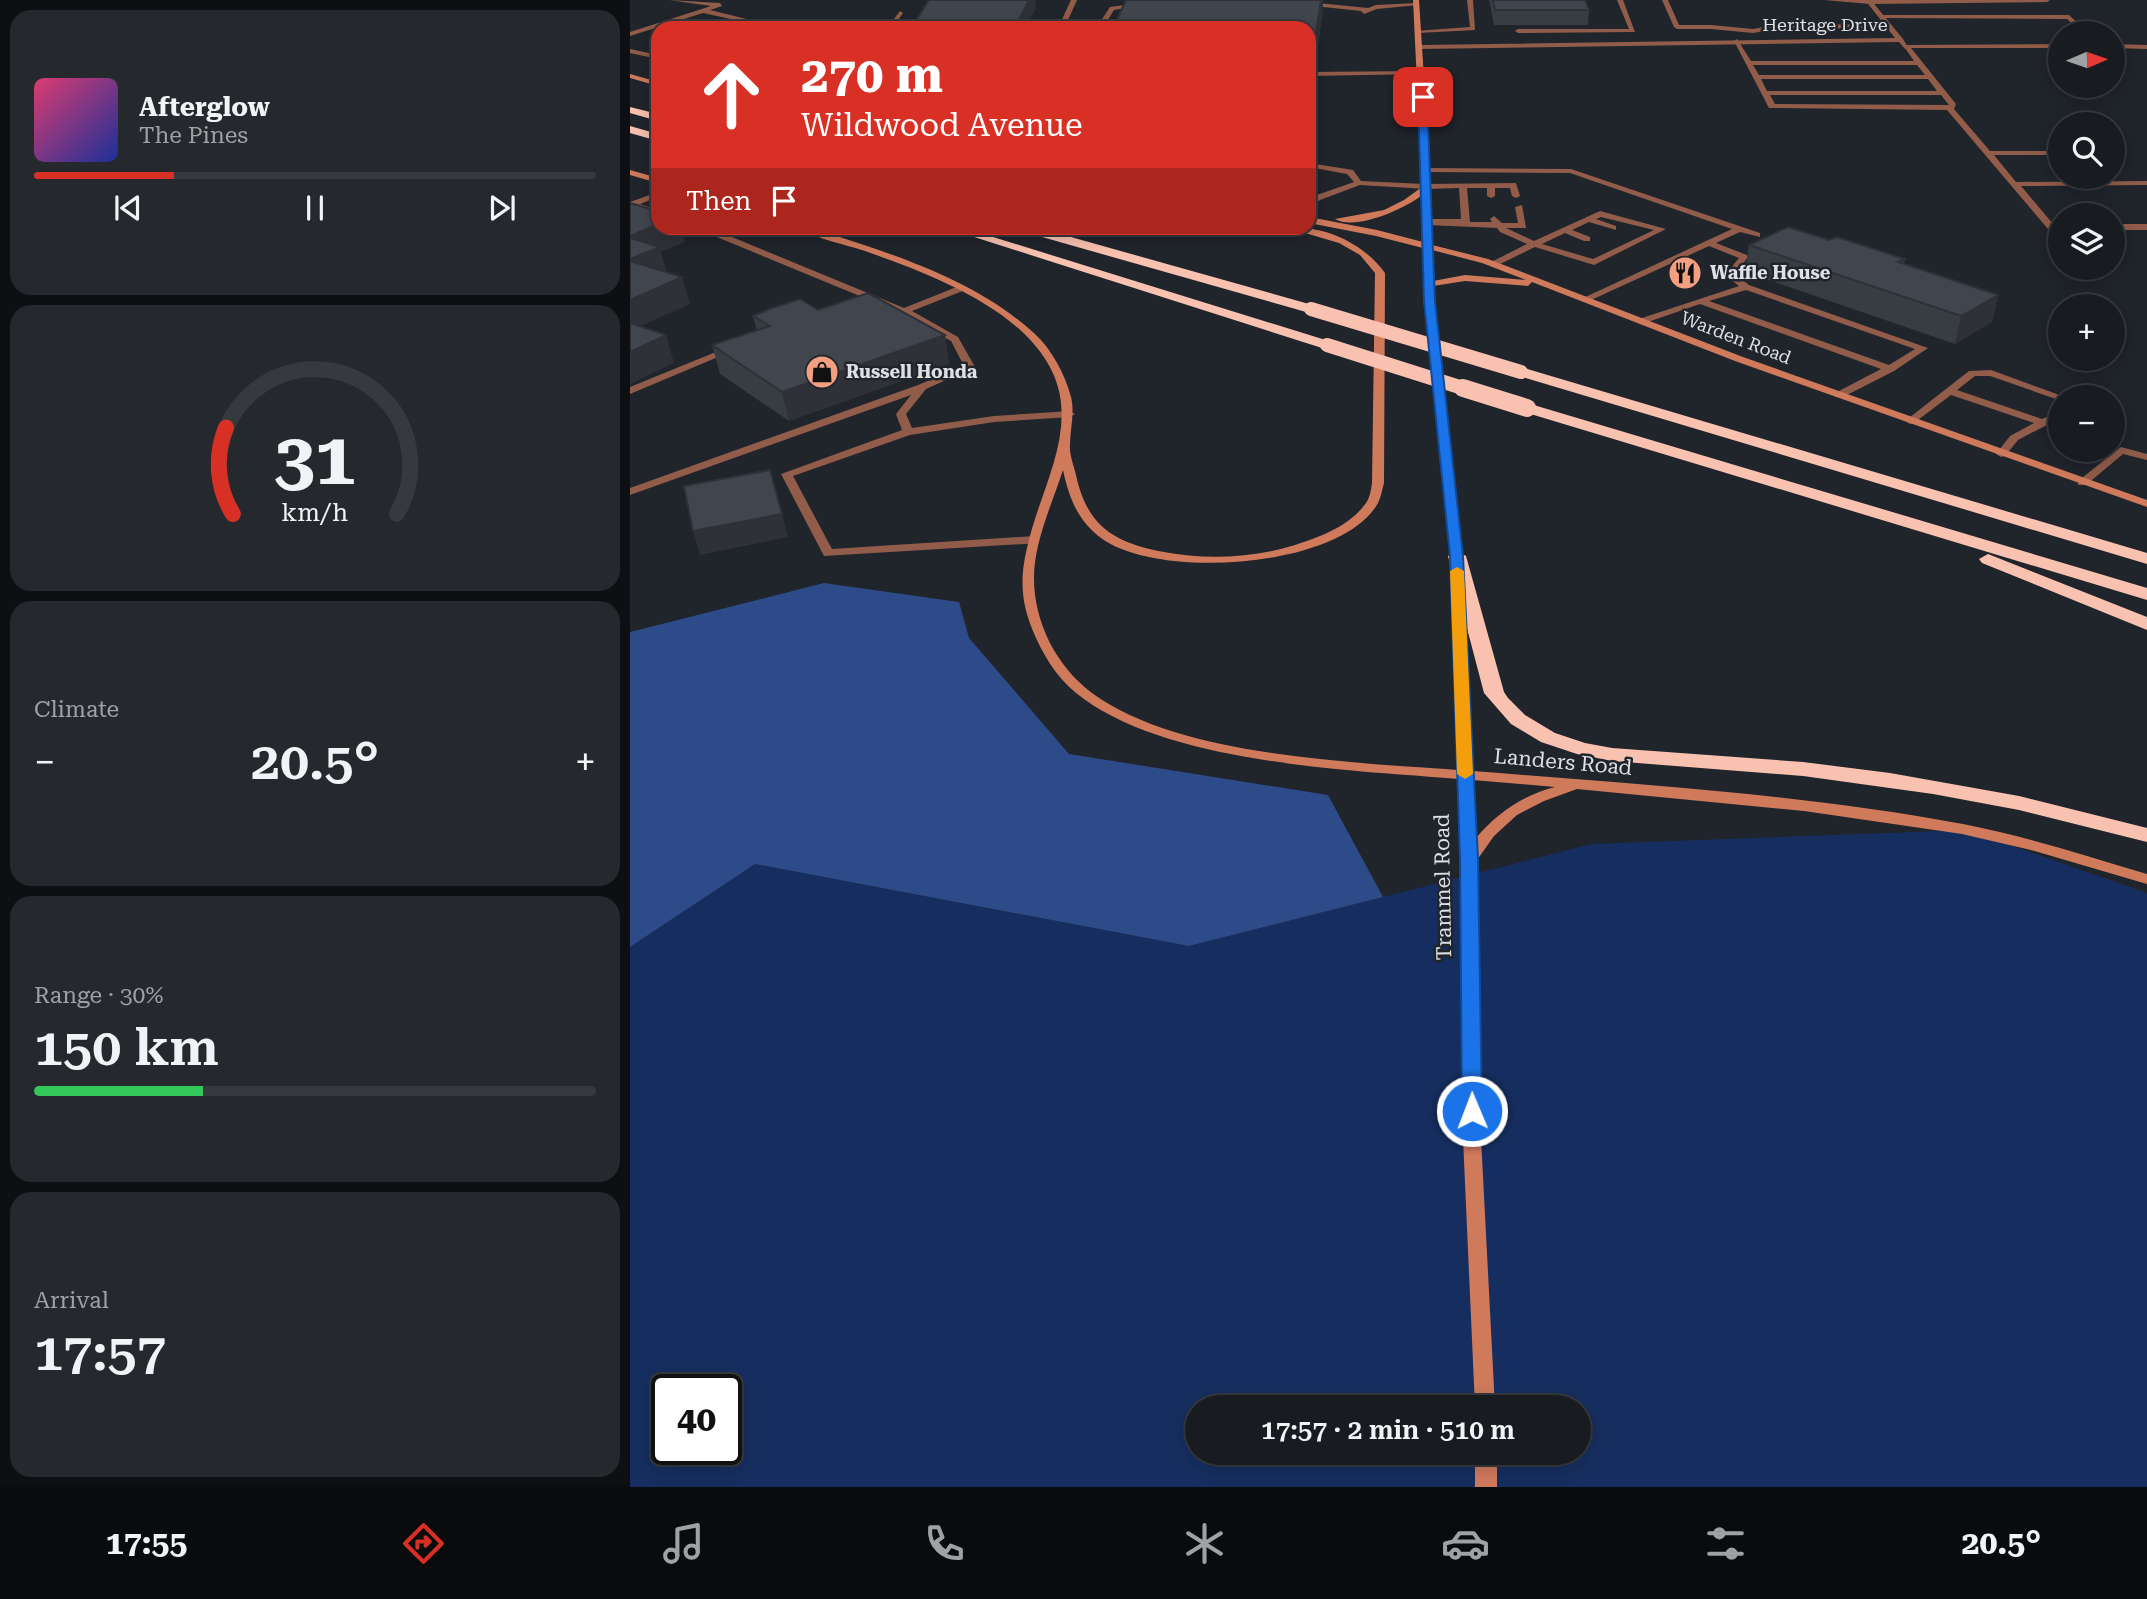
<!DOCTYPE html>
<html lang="en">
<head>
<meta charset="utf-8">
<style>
	:root { --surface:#181b20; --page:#25282d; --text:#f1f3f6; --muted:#9fa1a5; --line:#36393e; --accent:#d93025 }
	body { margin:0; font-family:"Roboto Serif",serif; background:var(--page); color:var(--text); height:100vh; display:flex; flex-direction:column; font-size:26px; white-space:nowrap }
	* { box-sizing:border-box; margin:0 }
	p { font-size:23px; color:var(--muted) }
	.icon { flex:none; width:38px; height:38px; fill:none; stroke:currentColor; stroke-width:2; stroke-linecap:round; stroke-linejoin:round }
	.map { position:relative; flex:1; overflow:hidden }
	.details { display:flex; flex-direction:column; gap:10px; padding:10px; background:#0d0f12; width:630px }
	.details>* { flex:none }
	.hud { position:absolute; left:21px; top:21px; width:665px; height:214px; border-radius:21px; box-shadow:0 4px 18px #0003,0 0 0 2px var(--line); background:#d93025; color:#fff; overflow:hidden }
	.needle { width:46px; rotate:88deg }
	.tools { position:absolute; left:1418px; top:21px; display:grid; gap:14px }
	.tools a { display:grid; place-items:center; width:77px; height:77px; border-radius:50%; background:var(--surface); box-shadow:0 4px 18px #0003,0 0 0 2px var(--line); font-size:35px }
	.speed { position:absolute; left:21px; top:1374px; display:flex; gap:14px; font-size:35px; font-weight:700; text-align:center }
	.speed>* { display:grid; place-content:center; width:91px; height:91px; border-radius:50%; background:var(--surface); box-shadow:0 4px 18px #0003,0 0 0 2px var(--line); line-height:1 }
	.speed .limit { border:4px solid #111; border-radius:10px; background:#fff; color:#111 }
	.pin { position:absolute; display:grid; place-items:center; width:60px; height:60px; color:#fff; margin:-30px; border-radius:14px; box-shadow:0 4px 10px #0006 }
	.me { position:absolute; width:77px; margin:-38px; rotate:359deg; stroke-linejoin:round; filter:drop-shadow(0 0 5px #0008) }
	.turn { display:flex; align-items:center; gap:24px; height:147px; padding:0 35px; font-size:32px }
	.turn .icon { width:91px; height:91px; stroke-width:2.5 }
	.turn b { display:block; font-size:49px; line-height:60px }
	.then { display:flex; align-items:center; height:66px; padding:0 35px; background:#0003; gap:14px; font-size:26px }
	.big { font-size:52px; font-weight:600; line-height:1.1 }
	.details .tile { flex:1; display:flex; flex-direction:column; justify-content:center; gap:10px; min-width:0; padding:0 24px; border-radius:21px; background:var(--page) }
	.details .dial { align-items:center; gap:0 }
	.dial svg { height:182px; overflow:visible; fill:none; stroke:var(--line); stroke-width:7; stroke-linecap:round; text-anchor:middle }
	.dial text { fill:var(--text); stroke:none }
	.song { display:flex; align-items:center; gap:21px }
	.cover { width:84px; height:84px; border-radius:10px; background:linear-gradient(135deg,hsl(340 70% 55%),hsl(230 70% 35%)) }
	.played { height:7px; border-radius:4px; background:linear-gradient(90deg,var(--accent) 25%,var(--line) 25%) }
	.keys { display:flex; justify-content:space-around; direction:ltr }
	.heat { display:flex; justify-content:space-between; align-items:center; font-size:38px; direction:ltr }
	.charge { height:10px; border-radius:5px; background:linear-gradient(90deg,#34c759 30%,var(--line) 0) }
	.trip { position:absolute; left:555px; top:1395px; width:406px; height:70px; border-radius:35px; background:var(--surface); box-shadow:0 4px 18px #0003,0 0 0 2px var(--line); font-weight:600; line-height:70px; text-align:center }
	.tab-bar { display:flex; height:112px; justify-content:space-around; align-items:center; background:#0a0b0d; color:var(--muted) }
	.tab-bar .icon { width:49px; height:49px }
	.tab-bar .current { color:var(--accent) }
	.tab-bar b { font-size:32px; color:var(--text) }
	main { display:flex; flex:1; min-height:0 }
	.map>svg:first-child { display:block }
	.green { fill:#162e5f; fill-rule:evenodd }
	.forest { fill:#2d4b89 }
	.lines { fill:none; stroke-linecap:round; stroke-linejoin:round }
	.lane { fill:#915c49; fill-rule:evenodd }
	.street { fill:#915c49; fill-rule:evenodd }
	.secondary { fill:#d07a5c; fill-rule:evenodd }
	.highway { fill:#f9c2b0; fill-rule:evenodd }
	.highway-bridge-far1 { stroke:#f9c2b0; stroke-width:14 }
	.highway-bridge { stroke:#f9c2b0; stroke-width:18 }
	.wall { fill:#383c43 }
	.shaded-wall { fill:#2e3137 }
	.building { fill:#41464e; stroke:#2e3137; stroke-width:2 }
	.route { fill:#1a73e8; stroke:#114b97; stroke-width:2 }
	.slow { fill:#f59e0b }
	.labels { text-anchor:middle; stroke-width:5; stroke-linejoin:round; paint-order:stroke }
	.far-street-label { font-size:18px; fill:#dde0e5; stroke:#20242b }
	.far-poi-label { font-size:18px; font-weight:bold; fill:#dde0e5; stroke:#20242b; text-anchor:start }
	.street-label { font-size:21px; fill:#dde0e5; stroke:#20242b }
</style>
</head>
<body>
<main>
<section class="details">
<div class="tile">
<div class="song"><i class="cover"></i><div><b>Afterglow</b><p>The Pines</p></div></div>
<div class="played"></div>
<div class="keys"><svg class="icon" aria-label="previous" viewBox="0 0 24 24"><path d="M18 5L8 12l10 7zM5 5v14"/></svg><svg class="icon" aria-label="pause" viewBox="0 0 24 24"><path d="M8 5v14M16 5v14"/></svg><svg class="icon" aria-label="next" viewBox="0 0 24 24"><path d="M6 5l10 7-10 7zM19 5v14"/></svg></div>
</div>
<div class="tile dial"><svg viewBox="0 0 100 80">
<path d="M14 69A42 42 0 1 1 86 69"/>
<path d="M14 69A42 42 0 0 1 11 31" stroke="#d93025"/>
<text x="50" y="56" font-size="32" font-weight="700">31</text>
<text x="50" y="72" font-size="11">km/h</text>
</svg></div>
<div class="tile"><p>Climate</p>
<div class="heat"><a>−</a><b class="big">20.5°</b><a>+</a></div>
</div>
<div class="tile"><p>Range · 30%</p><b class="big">150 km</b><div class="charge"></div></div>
<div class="tile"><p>Arrival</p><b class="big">17:57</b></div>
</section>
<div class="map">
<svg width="1517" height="1487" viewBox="0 0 1517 1487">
	<rect width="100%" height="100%" fill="#20242b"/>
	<path class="green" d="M1337,830L1517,893V1487H0V947L125,864L559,946L962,844ZM37,1390H96V1449H37ZM567,1407H948V1452H567Z"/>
	<path class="forest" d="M194,583L329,602L339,638L439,754L698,795L753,897L559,946L125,864L0,947V632Z"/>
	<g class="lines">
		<g class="lane">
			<path d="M39,0L90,3L92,6L80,10L154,28H142L73,13L0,36V32L81,6Z"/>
			<path d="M441,0H447L438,20L472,19L480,7L510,3L513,5L484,10L473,28H467L470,23L436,24L434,28H428Z"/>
			<path d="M837,0H843L845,30L788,33L785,31L840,27Z"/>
			<path d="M987,0H993L1005,32L888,33L885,31L888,29H999Z"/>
			<path d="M1032,0H1038L1049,25H1081L1123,29L1146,25L1259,24L1262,26L1259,28L1146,29L1123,33L1081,29H1047L1044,27Z"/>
			<path d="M1194,0H1420L1417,2L1240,4Z"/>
			<path d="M677,2L738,8L746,5L786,3L789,5L747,9L734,14L731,11L675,5Z"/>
			<path d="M270,11L273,13L263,28H257Z"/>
			<path d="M1252,15H1439L1459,33H1452L1437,19L1250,18Z"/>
			<path d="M1107,39L1121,61H1284L1273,45L1430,44V48H1281L1326,104L1324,109L1360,151H1430V155H1364L1386,182L1517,181V185L1391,186L1423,224H1430V230L1418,229L1317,110L1139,108L1104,41ZM1123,65H1287L1295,75H1129ZM1131,79H1298L1307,91H1137ZM1140,95H1311L1319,105L1145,104Z"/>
			<path d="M1482,44L1517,45V49L1482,48Z"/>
			<path d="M0,49L28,55V59L0,53Z"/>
			<path d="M791,71L793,74L679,76V72Z"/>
			<path d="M28,76V80L19,83L15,81Z"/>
			<path d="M679,163L723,170L731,181L794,184L886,183L890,196L886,198L882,196L880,188H865V196L861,198L857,196V188H837L840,222H862L860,219L864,216L872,223H888L885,207L892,205L896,228H876L904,241L970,211L1036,229L964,265L905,247L864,267L859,264L861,262L897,244L870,232L867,228L797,225L793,222L797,219H831L829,188L797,189L730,185L690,200L679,207V200L684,196L724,182L717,174L679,167ZM971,217L1024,230L963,259L912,244L935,233L954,241H960V237L942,230L959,222L986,230V226L966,219Z"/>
			<path d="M793,168L941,169L1130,233V237L1110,232L1086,243L1117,255L1118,257L1105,274L1119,285L1298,348L1264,371L1213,397H1205V393L1251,369L1070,304L1015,323H1009V319L1109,286L1095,275L1109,258L1079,246L959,301L951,299L1102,229L940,173L796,172H793ZM1116,290L1285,349L1259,365L1079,301Z"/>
			<path d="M28,192V197L10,204L28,210V216L0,206V202Z"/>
			<rect x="1482" y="224" width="35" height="6"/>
			<path d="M65,228H76L95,234L110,228H120L102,237L274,308L329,286H335V290L282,311L328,337L345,367L296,389L276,414L282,428L364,416L440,411L445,414L440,417L364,422L280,435L163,476L202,549L405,536L409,537V543L194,556L151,474L272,430L266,414L281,395L0,495V488L288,385L334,366L321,341L271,313Z"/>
			<path d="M98,347L107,349L0,394V387Z"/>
			<path d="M1361,370L1435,397L1426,399L1360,376H1345L1327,390L1412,419L1430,411V418L1388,440L1375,456L1371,457L1366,454L1380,436L1404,423L1321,395L1284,423L1280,424L1275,421L1339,371Z"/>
			<path d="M1491,447L1517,454V460L1493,454L1456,485H1448V481Z"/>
		</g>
		<path class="street" d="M1235,0H1241L1273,39L1279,49H1275L1269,42L790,49L787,47L790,45L1265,38Z"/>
		<g class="secondary">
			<path d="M783,0H789L801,187L802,245L858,259L1113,357L1517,500V507L1105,361L902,282L898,286L835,281L803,286L833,556L843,771C1006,784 1172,794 1333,824C1395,836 1456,856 1517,874V884L1401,850L1332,834L1174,811L947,789L914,801L887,815L864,836L847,860L851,1138L865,1407H845L833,1138L831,859L829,779C720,770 544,764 454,699C432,684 417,662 406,638C390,603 389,577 399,540C413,482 453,421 417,362C383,305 295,272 235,251C215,244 188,240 171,228H182C259,253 344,278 405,334C422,350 435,374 441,397C445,413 440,429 440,445C439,454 444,466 446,475C457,526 484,543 534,552C575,560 624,558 665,545C690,537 720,526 736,503C740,498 741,489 742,483L745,273L730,255L709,243L658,228C695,225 733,243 755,273L754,483C752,490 751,497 748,503C711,569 527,580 471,538C448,521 439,498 433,470C422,504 404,542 404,578C404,622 426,666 462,693C549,757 722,762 828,770L821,556L794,301L793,248L746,236L679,223V217L747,230L793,242L792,195C775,209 725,231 705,219L754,210L774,200L792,187ZM802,250L852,263L896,280L835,275L803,281ZM843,780L925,787C893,795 867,813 846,838Z"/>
			<path d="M0,74L28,82V86L0,78Z"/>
			<path d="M0,170L28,178V183L0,175Z"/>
			<rect x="845" y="1452" width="22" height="35"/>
		</g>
		<g class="highway">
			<path d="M0,107L28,114V121L0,113Z"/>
			<path d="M0,126L28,134V141L0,133Z"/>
			<path d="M316,228H334L702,342L704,345L697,349L692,348Z"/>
			<path d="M390,228H409L686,306L688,309L681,313L676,312L391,231Z"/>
			<path d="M891,367L1517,553V564L886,375L883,372Z"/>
			<path d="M897,403L1517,588V600L891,411L889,408L891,405Z"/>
			<path d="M827,551L836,556L874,692L878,698L895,715L925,733L955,743L982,748L1173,762L1260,773L1389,796L1517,828V842L1389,810L1303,794L1173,776L982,761L947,754L911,742L881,724L854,693L818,556Z"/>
			<path d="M1358,554L1517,617V630L1352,563L1349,559Z"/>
		</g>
		<g class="highway-bridge-far1">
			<path d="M681,309L891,372"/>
			<path d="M697,345L839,390"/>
		</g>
		<path class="highway-bridge" d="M833,388L897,408"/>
	</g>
	<g class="wall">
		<path d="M859,0H955L959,10L958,25H864Z"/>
		<path d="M693,8L685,69H679V28Z"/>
		<path d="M1199,240L1275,259L1274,264L1368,295L1362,322L1325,344L1115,272L1119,245Z"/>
		<path d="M188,310L315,335L319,364L159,421L90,374L82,345L127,331L123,316Z"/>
	</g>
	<g class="shaded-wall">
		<path d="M399,0H405L406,8L396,28H378Z"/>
		<path d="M691,0H693V8L685,69L684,47Z"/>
		<path d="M28,224V228H51L55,242L31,252L37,273L0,272V236Z"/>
		<path d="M52,277L60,304L0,331V300Z"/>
		<path d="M1368,295L1362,322L1325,344L1331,316Z"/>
		<path d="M36,335L44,363L0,384V352Z"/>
		<path d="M315,335L319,364L159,421L152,392Z"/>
		<path d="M152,514L158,537L70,555L63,531Z"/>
	</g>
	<g class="building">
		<path d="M299,0H399L389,20L378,28H281Z"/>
		<path d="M496,0H691L684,47H679V28H483Z"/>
		<path d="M863,0H955L959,10H865Z"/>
		<path d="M0,203L28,211V224L0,236Z"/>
		<path d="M1158,227L1199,240L1207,237L1275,259L1268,262L1368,295L1331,316L1119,245Z"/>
		<path d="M0,238L30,247L0,259Z"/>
		<path d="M0,261L52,277L0,300Z"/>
		<path d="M238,293L315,335L152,392L82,345L140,326L123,316L142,308L170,299L188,310Z"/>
		<path d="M0,323L36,335L0,352Z"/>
		<path d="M140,470L152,514L63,531L54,486Z"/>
	</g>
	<path class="route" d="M793,95L797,97L805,301L833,556L848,859L852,1111L849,1117L842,1119L835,1117L832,1111L830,859L820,556L794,301L788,97Z"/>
	<path class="slow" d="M827,567L834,571L843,774L835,779L827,774L820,571Z"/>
	<defs>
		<symbol id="restaurant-disc" viewBox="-11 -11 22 22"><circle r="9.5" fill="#f39f82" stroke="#20242b"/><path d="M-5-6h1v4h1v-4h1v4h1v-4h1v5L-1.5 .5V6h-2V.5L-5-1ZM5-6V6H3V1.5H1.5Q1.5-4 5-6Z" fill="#111"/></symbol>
		<symbol id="shop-disc" viewBox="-11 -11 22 22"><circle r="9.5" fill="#f39f82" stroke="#20242b"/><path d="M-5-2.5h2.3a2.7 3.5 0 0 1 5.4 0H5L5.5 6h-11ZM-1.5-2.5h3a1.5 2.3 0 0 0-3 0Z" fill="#111"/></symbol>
	</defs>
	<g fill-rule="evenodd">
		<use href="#restaurant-disc" x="1036" y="254" width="38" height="38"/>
		<use href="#shop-disc" x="173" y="353" width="38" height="38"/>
	</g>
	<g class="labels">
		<g class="far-street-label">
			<text x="1195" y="31">Heritage Drive</text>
			<text transform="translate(1106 338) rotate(21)" y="6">Warden Road</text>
		</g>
		<g class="far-poi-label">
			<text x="1080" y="279">Waffle House</text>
			<text x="216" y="378">Russell Honda</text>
		</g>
		<g class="street-label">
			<text transform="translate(933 762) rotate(5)" y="7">Landers Road</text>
			<text transform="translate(813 887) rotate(-91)" y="7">Trammel Road</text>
		</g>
	</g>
</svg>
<div class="tools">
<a><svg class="needle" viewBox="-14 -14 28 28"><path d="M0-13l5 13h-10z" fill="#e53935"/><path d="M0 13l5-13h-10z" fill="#9fa1a5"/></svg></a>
<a><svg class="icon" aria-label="search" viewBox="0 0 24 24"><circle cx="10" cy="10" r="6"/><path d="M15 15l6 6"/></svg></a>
<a><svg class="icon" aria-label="layers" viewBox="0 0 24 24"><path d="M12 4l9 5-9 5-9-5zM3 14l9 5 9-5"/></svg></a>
<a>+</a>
<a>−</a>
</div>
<div class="speed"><div class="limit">40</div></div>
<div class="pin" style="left:793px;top:97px;background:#d93025"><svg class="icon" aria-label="arrive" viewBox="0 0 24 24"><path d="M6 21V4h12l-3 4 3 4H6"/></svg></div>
<svg class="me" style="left:842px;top:1111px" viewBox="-20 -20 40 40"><circle r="17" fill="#1a73e8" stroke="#fff" stroke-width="3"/><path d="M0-11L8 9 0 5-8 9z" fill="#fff"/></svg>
<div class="trip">17:57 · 2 min · 510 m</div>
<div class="hud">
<div class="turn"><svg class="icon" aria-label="ahead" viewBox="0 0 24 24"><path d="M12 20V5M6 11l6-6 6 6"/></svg><div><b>270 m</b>Wildwood Avenue</div></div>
<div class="then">Then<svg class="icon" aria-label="arrive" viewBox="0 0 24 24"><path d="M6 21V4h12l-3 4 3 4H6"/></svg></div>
</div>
</div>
</main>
<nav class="tab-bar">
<b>17:55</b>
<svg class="icon current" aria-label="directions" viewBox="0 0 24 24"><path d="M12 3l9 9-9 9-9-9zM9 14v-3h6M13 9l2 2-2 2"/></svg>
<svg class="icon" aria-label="music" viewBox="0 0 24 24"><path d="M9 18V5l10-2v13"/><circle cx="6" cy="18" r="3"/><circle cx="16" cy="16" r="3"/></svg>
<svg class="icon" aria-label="phone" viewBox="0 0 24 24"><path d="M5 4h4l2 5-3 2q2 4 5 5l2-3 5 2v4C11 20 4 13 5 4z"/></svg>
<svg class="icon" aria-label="climate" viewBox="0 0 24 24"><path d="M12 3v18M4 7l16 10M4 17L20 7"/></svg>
<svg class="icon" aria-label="car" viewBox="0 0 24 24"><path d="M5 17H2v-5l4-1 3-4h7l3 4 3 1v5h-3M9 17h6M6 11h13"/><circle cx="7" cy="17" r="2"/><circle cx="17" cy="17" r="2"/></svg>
<svg class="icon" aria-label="filters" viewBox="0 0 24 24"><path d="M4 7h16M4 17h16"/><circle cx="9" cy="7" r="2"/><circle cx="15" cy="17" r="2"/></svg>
<b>20.5°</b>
</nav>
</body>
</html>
